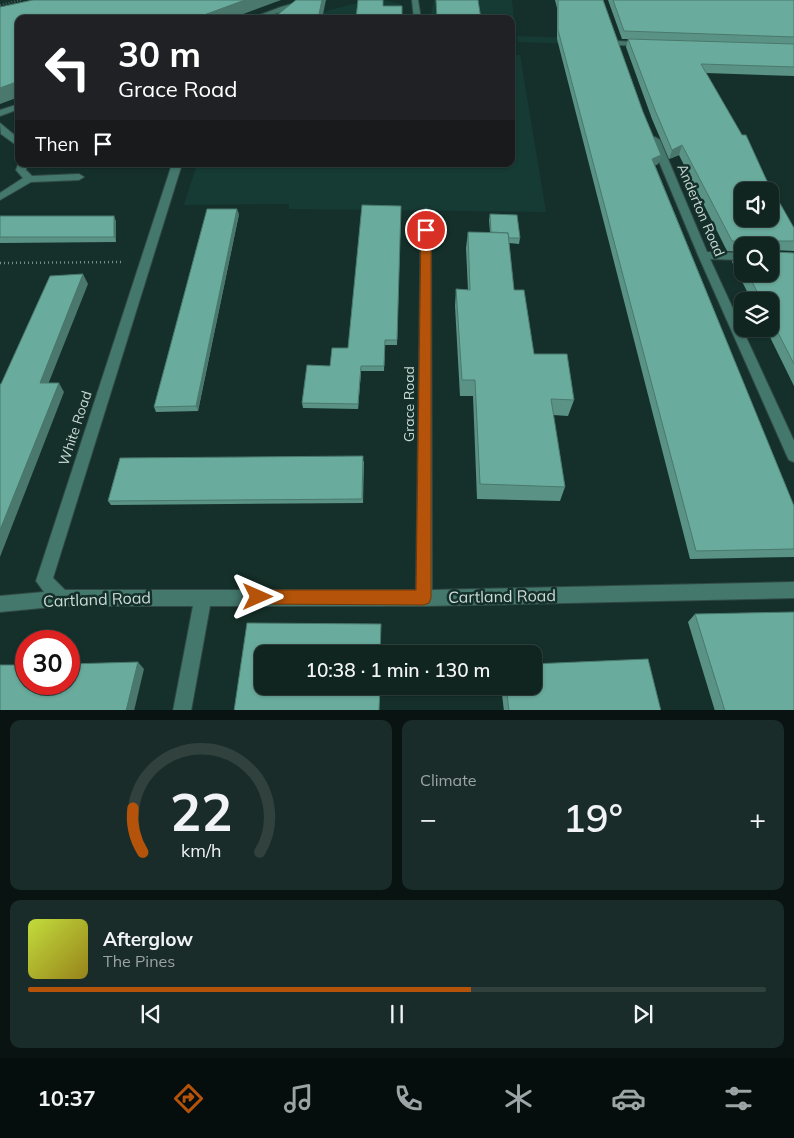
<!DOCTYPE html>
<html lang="en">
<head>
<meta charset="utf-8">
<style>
	:root { --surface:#102420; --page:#192c29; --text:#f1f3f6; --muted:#9ca4a5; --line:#30413e; --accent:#b45309 }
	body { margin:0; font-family:Mulish,sans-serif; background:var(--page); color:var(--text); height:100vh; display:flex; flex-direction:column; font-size:19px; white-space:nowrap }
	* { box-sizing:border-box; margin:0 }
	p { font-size:16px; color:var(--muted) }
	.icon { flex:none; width:28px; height:28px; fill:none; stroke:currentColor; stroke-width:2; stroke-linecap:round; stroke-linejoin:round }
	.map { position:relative; height:710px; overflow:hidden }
	.details { display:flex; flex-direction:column; gap:10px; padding:10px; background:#091412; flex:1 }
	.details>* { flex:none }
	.top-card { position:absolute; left:15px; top:15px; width:500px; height:152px; border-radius:10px; box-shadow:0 1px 4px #0004,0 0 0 1px var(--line); background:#202124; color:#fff; overflow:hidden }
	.fabs { position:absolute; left:734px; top:182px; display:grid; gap:10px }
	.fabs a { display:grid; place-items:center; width:45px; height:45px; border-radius:10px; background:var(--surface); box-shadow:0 1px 4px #0004,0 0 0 1px var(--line); font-size:25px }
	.speed { position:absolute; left:15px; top:630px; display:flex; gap:10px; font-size:25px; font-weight:700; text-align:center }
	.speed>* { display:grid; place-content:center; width:65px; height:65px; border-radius:50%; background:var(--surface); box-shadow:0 1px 4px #0004,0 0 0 1px var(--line); line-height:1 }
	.speed .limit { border:8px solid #d22; background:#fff; color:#111 }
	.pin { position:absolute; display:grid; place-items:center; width:42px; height:42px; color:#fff; margin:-21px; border:2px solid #fff; border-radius:50%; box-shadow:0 1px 5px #0007 }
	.me { position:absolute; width:55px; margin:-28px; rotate:90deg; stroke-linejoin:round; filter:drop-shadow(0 0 4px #0008) }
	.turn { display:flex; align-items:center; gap:18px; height:105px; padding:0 20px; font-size:22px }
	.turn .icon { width:65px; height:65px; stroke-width:2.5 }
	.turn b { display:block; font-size:35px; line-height:42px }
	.then { display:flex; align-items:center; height:48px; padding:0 20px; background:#0003; gap:10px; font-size:19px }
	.big { font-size:38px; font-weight:600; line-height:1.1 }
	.details .tile { flex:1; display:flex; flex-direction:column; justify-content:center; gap:8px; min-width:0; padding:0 18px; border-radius:10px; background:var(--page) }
	.details .dial { align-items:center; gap:0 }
	.dial svg { height:130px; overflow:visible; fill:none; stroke:var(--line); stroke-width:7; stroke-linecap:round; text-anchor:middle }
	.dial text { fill:var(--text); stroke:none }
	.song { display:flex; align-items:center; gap:15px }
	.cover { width:60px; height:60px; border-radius:8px; background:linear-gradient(135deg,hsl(70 70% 55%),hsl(50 70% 35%)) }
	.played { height:5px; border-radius:2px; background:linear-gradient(90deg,var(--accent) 60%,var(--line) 60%) }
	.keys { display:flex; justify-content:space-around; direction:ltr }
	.heat { display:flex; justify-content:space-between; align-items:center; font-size:28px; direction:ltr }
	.details .tiles { flex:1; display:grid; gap:10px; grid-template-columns:1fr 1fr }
	.tile:last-child { grid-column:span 2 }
	.trip { position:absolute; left:254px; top:645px; width:288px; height:50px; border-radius:10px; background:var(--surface); box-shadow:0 1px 4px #0004,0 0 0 1px var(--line); font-weight:600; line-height:50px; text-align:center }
	.tab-bar { display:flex; height:80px; justify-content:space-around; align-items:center; background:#060e0d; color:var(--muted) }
	.tab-bar .icon { width:35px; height:35px }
	.tab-bar .active { color:var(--accent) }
	.tab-bar b { font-size:22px; color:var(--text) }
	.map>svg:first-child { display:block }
	.built { fill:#163b34 }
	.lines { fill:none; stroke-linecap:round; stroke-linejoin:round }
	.minor-casing { stroke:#324b46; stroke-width:2 }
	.path-far1 { stroke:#788d88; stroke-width:2; stroke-dasharray:0.5 2.5; stroke-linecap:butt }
	.path { stroke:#788d88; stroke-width:2.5; stroke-dasharray:1 3; stroke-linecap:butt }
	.minor { fill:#44786c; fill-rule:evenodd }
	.wall { fill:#5a9386 }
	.shaded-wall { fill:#4a786d }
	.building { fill:#69ab9c; stroke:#4a786d; fill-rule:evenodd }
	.route { fill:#b45309; stroke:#753606 }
	.labels { text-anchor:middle; stroke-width:5; stroke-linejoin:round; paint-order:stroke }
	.street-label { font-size:14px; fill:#cbdbd6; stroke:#15302a }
	.near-street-label { font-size:16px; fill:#cbdbd6; stroke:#15302a }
</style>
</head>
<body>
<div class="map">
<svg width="794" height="711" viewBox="0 0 794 711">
	<rect width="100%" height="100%" fill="#15302a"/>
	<g class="built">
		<path d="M369,0H383L401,4L402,19H296Z"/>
		<path d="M434,0H512L514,21H511V19H430Z"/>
		<path d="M517,36L600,39L603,45L518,42Z"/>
		<path d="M511,55H520L546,212L289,209V204L184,205L197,164H511Z"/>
	</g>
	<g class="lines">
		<defs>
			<g id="minor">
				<path d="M306,0H317L259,19H249L281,7Z"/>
				<path d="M412,0H418L421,19H414Z"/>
				<path d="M615,41L643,42L647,44L643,46L618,45H615Z"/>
				<path d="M19,104V109L0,116V110Z"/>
				<path d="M0,123L19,139V147L1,134Z"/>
				<path d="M655,137L660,140L707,252L742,253V260L710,259L794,441V462L789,460L787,456L698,255L650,140Z"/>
				<path d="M19,162V164H27L26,170L32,176L79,174L84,177L79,180L31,182L0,200V193L23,178L16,170Z"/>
				<path d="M172,164H182L53,578L65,590H416L421,211L426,208L431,211L432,590L794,582V598L424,606H210L191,711H173L193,606H62L0,612V596L44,592L36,581Z"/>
			</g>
		</defs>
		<use href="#minor" class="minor-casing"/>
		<path class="path-far1" d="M0,5L22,0"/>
		<path class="path" d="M0,263L124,262"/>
		<use href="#minor" class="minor"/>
	</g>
	<g class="wall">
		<path d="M555,0H603L643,112L661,155L658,164L655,165L794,506V557L690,559L557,39V8Z"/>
		<path d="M608,0H794V76L706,73L794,228V251L774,250V252L794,253V386L766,329H770V301H752L732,262L737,252H742V274H770V246H742V252L727,251L679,155L669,159L652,119L626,47L628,39H622Z"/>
		<path d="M401,206L397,345H385L384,371H361L358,409L303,408L302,403L330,366L348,348Z"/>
		<path d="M239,214L198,411L156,412L154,407Z"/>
		<path d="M490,214L520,238L519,244L509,243L514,290L534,354L574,400L568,416L553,415L565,487L560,501L477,499L473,396H460L455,306L456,289L468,290L466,248L468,232H490L489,220Z"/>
		<path d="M0,216L116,221V242L0,243Z"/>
		<path d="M364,461L363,503L111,505L108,501Z"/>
		<path d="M695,614L794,711H715L688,622Z"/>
		<path d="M501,686H532L661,711H504Z"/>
	</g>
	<g class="shaded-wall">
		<path d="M245,0H281L230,19H193Z"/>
		<path d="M322,0H326L322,19H318Z"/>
		<path d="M19,81V97L0,104V88Z"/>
		<path d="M682,145L679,155L669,159L672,150Z"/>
		<path d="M661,155L658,164L649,168L652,159Z"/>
		<path d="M237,209L239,214L198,411L196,406Z"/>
		<path d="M114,216L116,221V242L114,237Z"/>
		<path d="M83,274L88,284L45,392L40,383Z"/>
		<path d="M361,366V371L358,409V404Z"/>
		<path d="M59,383L64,392L0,557V530Z"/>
		<path d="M138,662L144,669L134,711H126Z"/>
	</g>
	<g class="building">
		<path d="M33,0H245L193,19H19V81L0,88V7Z"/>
		<path d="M296,0H322L318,19H272Z"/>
		<path d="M358,0H383V6H402V19H356Z"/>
		<path d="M436,0H478L481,19H437Z"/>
		<path d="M558,0H603L643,112L661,155L652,159L794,506V549L696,551L558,30Z"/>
		<path d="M613,0H794V37L624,31Z"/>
		<path d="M628,39L794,44V67L701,64L742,135H746L766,179L794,228V241H775L773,243L774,252L794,253V364L770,317V301H762L748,274H770V246H748V242L732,241L682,145L672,150L655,110ZM742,191H770V219H742Z"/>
		<path d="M362,205L401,206L397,340H385L384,366H361L358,404L302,403L307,365L330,366L332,348H348Z"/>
		<path d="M207,209H237L196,406L154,407Z"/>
		<path d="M490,214L517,215L520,238H509L508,233L491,232Z"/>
		<rect x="0" y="216" width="114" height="21"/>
		<path d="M468,232L508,233L514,290H524L534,354H567L574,400L551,399L565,487L480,484L475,380H462L456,289L470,290Z"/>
		<path d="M737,252H742V263Z"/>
		<path d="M83,274L40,383H59L0,530V384H1L50,276Z"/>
		<path d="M363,456L362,499L108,501L120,458Z"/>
		<path d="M794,612V711H725L695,614Z"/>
		<path d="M247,623L381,624L380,654H262V686H380L379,711H234Z"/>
		<path d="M648,659L661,711H509L506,686H532V664Z"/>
		<path d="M138,662L126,711H0V665H26V684H69V664Z"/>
	</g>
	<path class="route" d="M426,227L431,230V598L429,603L424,605L258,604L253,602L251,597L253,592L258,590H416L421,230Z"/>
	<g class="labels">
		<g class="street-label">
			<text transform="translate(701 210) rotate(67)" y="5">Anderton Road</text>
			<text transform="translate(409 404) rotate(-90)" y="5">Grace Road</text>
			<text transform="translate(75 428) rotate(-72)" y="5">White Road</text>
		</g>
		<g class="near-street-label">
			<text transform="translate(502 596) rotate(-1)" y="6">Cartland Road</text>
			<text transform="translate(97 599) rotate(-2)" y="6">Cartland Road</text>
		</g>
	</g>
</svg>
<div class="fabs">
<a><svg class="icon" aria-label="sound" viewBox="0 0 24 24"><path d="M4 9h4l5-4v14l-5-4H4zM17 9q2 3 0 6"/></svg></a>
<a><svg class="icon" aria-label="search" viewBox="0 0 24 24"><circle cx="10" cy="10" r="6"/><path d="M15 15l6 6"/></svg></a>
<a><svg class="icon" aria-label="layers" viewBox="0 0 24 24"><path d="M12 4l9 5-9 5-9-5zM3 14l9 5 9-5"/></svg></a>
</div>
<div class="speed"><div class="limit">30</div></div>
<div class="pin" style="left:426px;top:230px;background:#d93025"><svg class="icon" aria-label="arrive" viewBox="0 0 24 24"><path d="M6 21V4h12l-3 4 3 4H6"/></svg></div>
<svg class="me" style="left:258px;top:597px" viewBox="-20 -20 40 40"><path d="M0-17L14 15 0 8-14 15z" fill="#b45309" stroke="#fff" stroke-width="4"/></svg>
<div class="trip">10:38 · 1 min · 130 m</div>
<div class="top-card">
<div class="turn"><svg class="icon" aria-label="left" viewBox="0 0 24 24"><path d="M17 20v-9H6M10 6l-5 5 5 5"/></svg><div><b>30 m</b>Grace Road</div></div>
<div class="then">Then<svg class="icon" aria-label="arrive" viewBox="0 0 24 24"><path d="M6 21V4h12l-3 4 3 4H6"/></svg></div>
</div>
</div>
<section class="details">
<div class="tiles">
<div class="tile dial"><svg viewBox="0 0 100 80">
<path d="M14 69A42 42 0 1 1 86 69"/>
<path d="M14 69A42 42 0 0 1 8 42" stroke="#b45309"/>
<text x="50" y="56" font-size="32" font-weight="700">22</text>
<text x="50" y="72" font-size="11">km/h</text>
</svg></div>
<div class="tile"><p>Climate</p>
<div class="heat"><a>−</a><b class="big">19°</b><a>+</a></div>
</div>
<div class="tile">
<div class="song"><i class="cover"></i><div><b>Afterglow</b><p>The Pines</p></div></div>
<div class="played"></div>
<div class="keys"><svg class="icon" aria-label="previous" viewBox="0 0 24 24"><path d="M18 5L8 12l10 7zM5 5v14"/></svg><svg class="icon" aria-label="pause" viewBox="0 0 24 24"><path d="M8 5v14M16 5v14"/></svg><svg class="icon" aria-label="next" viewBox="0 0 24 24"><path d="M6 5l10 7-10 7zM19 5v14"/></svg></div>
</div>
</div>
</section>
<nav class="tab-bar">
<b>10:37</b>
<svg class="icon active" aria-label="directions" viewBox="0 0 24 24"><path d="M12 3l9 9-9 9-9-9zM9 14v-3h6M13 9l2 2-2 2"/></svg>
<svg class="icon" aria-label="music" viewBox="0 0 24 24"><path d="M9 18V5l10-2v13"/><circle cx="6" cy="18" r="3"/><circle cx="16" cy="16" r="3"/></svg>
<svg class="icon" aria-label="phone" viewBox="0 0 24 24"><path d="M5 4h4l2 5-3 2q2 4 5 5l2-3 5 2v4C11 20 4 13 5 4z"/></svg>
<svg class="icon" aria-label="climate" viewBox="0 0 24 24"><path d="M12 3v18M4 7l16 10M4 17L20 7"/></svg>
<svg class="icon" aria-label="car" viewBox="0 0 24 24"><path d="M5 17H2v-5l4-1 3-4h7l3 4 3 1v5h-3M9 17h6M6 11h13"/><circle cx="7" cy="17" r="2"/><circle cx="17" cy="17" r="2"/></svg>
<svg class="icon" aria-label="filters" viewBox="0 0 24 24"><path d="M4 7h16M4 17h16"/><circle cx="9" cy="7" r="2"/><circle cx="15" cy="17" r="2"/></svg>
</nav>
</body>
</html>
